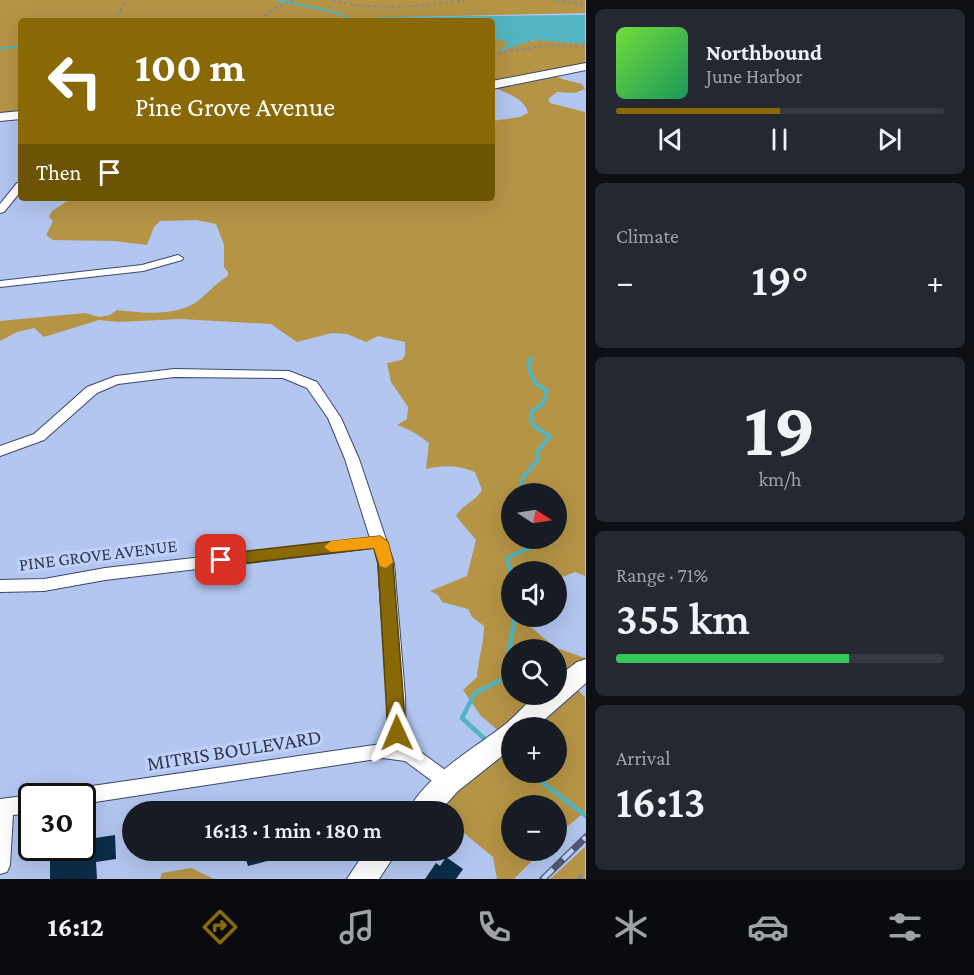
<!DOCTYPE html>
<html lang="en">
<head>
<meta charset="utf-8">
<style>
	:root { --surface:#171b24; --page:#242831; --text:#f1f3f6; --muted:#9ea1a6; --line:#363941; --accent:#896806 }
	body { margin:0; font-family:"Crimson Pro",serif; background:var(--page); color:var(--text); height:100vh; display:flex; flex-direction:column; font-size:22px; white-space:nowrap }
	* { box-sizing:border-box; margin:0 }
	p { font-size:20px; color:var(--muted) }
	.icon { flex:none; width:33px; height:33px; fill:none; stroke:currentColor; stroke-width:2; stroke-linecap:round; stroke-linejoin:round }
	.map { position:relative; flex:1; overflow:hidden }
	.details { display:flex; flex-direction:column; gap:9px; padding:9px; background:#0d0f14; width:388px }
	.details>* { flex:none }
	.hud { position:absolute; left:18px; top:18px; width:477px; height:183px; border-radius:6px; box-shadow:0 6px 24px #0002; background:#896806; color:#fff; overflow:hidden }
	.needle { width:39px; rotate:102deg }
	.fabs { position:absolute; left:501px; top:483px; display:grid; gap:12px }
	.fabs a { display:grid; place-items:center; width:66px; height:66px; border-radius:50%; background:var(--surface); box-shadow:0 6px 24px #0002; font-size:30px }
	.speed { position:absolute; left:18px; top:783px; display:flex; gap:12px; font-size:30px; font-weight:700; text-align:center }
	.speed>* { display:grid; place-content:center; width:78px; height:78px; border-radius:50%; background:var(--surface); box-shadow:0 6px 24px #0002; line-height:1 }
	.speed .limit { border:3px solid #111; border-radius:9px; background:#fff; color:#111 }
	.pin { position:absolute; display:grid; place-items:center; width:51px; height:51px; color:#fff; margin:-26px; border-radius:12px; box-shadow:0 3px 9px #0006 }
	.me { position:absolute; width:66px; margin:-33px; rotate:359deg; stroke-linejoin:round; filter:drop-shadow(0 0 4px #0008) }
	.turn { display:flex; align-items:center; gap:21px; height:126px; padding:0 18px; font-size:27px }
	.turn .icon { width:78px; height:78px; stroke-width:2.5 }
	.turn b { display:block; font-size:42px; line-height:51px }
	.then { display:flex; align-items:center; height:57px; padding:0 18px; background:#0003; gap:12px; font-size:22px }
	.big { font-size:45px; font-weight:600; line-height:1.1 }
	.details .tile { flex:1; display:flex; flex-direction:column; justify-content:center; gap:9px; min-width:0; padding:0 21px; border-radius:9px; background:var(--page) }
	.details .dial { align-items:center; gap:0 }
	.dial b { font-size:78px; line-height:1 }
	.song { display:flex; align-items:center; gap:18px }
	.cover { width:72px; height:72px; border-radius:9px; background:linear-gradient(135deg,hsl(100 70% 55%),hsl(150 70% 35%)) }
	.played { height:6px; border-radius:3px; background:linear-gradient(90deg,var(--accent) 50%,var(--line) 50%) }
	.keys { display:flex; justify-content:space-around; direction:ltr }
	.heat { display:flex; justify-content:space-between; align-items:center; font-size:33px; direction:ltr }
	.charge { height:9px; border-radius:4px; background:linear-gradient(90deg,#34c759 71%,var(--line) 0) }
	.trip { position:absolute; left:122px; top:801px; width:342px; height:60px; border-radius:30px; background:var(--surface); box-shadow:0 6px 24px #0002; font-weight:600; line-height:60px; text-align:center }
	.dock { display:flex; height:96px; justify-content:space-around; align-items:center; background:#090b0e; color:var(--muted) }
	.dock .icon { width:42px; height:42px }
	.dock .selected { color:var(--accent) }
	.dock b { font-size:27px; color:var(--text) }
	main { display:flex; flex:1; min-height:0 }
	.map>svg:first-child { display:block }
	.green { fill:#b59446; fill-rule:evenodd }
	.water { fill:#52b5c1 }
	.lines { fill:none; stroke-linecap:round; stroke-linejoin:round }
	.stream-far2 { stroke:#52b5c1; stroke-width:2 }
	.stream-far1 { stroke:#52b5c1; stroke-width:4 }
	.stream { stroke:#52b5c1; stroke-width:4.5 }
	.building { fill:#0b2d48 }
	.street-casing { stroke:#3a486c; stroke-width:2 }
	.secondary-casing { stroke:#3a486c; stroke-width:2 }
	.path-far1 { stroke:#7a87a6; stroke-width:1.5; stroke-dasharray:3 3; stroke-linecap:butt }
	.path { stroke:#7a87a6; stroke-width:3; stroke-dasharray:6 6; stroke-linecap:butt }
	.street { fill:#fff; fill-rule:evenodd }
	.secondary { fill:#fff; fill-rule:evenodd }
	.rail-casing { stroke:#4e586f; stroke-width:7 }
	.rail { stroke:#bfd2fd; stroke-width:4.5; stroke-dasharray:14; stroke-linecap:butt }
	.route { fill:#896806; stroke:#594404; stroke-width:1.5 }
	.slow { fill:#f59e0b }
	.labels { text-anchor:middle; stroke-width:6; stroke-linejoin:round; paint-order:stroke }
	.street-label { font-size:18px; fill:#313849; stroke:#bfd2fd }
	.near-street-label { font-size:21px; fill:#313849; stroke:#bfd2fd }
</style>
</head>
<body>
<main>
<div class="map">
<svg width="586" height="879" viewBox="0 0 586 879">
	<rect width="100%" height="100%" fill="#b3c6f0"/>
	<g class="green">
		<path d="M0,0H585V13L408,17L396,21H21V114L0,116Z"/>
		<path d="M492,36L515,43L543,39L585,43V66L549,72L562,79L582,84L585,89L575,93L557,92L548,99L550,103L585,112V576L575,572L557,579L556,572H512V616L530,617L531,627L554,647L585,658V664L567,680L585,697V812L557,835L556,806H512V850L542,851L514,879H497L493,857L453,824V812L437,811L500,732L481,716L463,690L477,677C478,659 484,644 484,626L472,617L468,609L442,602L438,595L430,591L467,576L476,540L456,516C463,504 475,502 482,490L475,472C458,465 443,465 426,469L429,443C419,435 409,429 397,425L407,419L408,407L391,382L387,363L402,360L405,355V342L378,336L366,342L347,334L332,333L297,342L271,324L180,319L119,322L99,320L44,337L34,328L17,332L0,341V321L85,313L99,317L110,315L117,310C143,313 178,317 199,300C209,292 217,282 228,276V272L224,267V245L216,224L196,220L160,221L154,227L147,245L114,241L53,240L46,235L53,221L49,217L52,211L72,198H492V121L520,117L528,113C524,97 506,94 492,86ZM512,494H556V538H512ZM512,650H556V694H512ZM512,728H556V772H512Z"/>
		<path d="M585,847V879H550Z"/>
		<path d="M191,868L214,879H160L162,873Z"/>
	</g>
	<path class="water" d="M585,15V44L534,40L497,52L509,43L492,38V21H422L390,17Z"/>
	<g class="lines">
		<g class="stream-far2">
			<path d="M277,0L335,12L352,20"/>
			<path d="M314,21L391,18"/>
			<path d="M0,48L21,47"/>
		</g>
		<g class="stream-far1">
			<path d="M531,358L528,366L535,383L547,391L543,404L531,412L533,426L550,436L538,451L537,461L523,477L521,485L537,494"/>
			<path d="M511,574L507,558L550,538"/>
		</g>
		<g class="stream">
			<path d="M511,572L512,577"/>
			<path d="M487,741L462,718L475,693L511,675L507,663L515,616"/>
			<path d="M503,752L512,759"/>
			<path d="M529,772L586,816"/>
		</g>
	</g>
	<g class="building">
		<path d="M115,835L116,859L96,862L97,879H50V848H82V840Z"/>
		<path d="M243,850H293L294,854L248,866Z"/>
		<path d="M446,857L463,869L456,879H425L436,863L440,866Z"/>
	</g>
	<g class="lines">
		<defs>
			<g id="street">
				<path d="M21,182V191L4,212L0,213V204L17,183Z"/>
				<path d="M178,255L183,258L182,260L143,271L0,287V281L142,265Z"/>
				<path d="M174,369L289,371L317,382L341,418L359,459L394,563L405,696L406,746L415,748L455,777L458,783L455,789L449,791L443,789L405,761L383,758L82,804V796H69L71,790L78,788L388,743L387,696L378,563L374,548L105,580L44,591L0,592V580L44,579L105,568L370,538L345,459L328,418L307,388L283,378L174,377L118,384L97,393L44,440L0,456V446L34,434L87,387L116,376Z"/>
				<path d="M32,795L35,796H32V813L13,815L10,865L7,872L0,874V799Z"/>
			</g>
			<g id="secondary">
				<path d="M586,63V70L492,89V81Z"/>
				<path d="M21,111V119L0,121V113Z"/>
				<path d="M586,659V683L535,728H512V748L458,791L439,812H408C423,777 478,746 507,723C517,714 527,703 537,694H556V678L577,662Z"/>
				<path d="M366,850H398L379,879H347Z"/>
			</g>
		</defs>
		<use href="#street" class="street-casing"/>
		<use href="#secondary" class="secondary-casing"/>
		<g class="path-far1">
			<path d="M332,0C376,12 420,6 465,0"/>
			<path d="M556,0L586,5"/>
			<path d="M114,21L126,0"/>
			<path d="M270,21L266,15L272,9L295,0"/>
			<path d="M492,54L550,45L586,47"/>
		</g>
		<path class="path" d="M578,879L586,871"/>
		<use href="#street" class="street"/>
		<use href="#secondary" class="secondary"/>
		<defs>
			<path id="rail" d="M543,879L586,837"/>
		</defs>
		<use href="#rail" class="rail-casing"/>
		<use href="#rail" class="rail"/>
	</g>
	<path class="route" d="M380,536L388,542L393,563L406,733L403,738L397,741L391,738L388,733L378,563L374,548L221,566L213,560L221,554Z"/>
	<path class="slow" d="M380,536L388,542L393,562L386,568L380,566L374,548L331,552L324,547L331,541Z"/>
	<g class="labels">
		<g class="street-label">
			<text transform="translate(98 555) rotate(-7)" y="6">PINE GROVE AVENUE</text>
		</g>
		<g class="near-street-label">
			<text transform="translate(234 750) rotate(-9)" y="7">MITRIS BOULEVARD</text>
		</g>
	</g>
</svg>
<div class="fabs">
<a><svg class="needle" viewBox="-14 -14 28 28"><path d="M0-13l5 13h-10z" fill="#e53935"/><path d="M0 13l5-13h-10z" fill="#9ea1a6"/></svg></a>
<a><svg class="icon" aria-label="sound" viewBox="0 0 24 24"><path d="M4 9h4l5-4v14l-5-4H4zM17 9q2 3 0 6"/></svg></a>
<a><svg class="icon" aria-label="search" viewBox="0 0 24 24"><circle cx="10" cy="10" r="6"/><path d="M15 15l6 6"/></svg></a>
<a>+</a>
<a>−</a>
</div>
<div class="speed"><div class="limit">30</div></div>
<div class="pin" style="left:221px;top:560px;background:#d93025"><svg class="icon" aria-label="arrive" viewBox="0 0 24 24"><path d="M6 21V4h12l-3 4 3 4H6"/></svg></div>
<svg class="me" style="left:397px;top:733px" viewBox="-20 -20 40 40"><path d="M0-17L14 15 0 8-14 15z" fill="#896806" stroke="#fff" stroke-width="4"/></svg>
<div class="trip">16:13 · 1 min · 180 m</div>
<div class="hud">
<div class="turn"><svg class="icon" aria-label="left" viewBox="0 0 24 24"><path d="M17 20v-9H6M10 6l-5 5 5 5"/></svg><div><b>100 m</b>Pine Grove Avenue</div></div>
<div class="then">Then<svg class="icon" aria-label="arrive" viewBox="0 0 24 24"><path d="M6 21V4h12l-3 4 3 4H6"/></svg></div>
</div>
</div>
<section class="details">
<div class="tile">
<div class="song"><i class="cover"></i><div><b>Northbound</b><p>June Harbor</p></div></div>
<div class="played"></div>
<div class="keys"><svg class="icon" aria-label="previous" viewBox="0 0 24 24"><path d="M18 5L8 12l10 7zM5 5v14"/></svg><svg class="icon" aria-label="pause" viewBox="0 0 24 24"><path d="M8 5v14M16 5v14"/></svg><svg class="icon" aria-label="next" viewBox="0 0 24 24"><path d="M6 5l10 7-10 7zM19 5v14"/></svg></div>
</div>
<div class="tile"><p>Climate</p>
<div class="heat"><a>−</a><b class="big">19°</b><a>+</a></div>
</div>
<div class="tile dial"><b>19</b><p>km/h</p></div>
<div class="tile"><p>Range · 71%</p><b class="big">355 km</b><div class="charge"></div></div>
<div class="tile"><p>Arrival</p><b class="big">16:13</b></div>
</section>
</main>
<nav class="dock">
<b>16:12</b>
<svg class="icon selected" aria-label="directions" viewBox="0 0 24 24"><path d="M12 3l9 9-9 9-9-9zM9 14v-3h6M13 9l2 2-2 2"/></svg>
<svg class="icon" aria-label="music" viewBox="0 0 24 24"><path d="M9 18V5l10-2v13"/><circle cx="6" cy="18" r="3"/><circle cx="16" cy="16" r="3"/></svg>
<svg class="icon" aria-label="phone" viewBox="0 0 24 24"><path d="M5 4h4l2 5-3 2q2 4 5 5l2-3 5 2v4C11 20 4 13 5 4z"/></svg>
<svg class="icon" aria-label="climate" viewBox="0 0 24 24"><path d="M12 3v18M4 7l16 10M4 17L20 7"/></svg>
<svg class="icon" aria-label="car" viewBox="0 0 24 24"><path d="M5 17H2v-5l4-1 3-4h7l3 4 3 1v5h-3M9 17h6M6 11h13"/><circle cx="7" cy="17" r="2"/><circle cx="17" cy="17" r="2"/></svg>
<svg class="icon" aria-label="filters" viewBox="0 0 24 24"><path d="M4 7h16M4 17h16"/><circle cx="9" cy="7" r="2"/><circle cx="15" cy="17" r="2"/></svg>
</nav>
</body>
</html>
